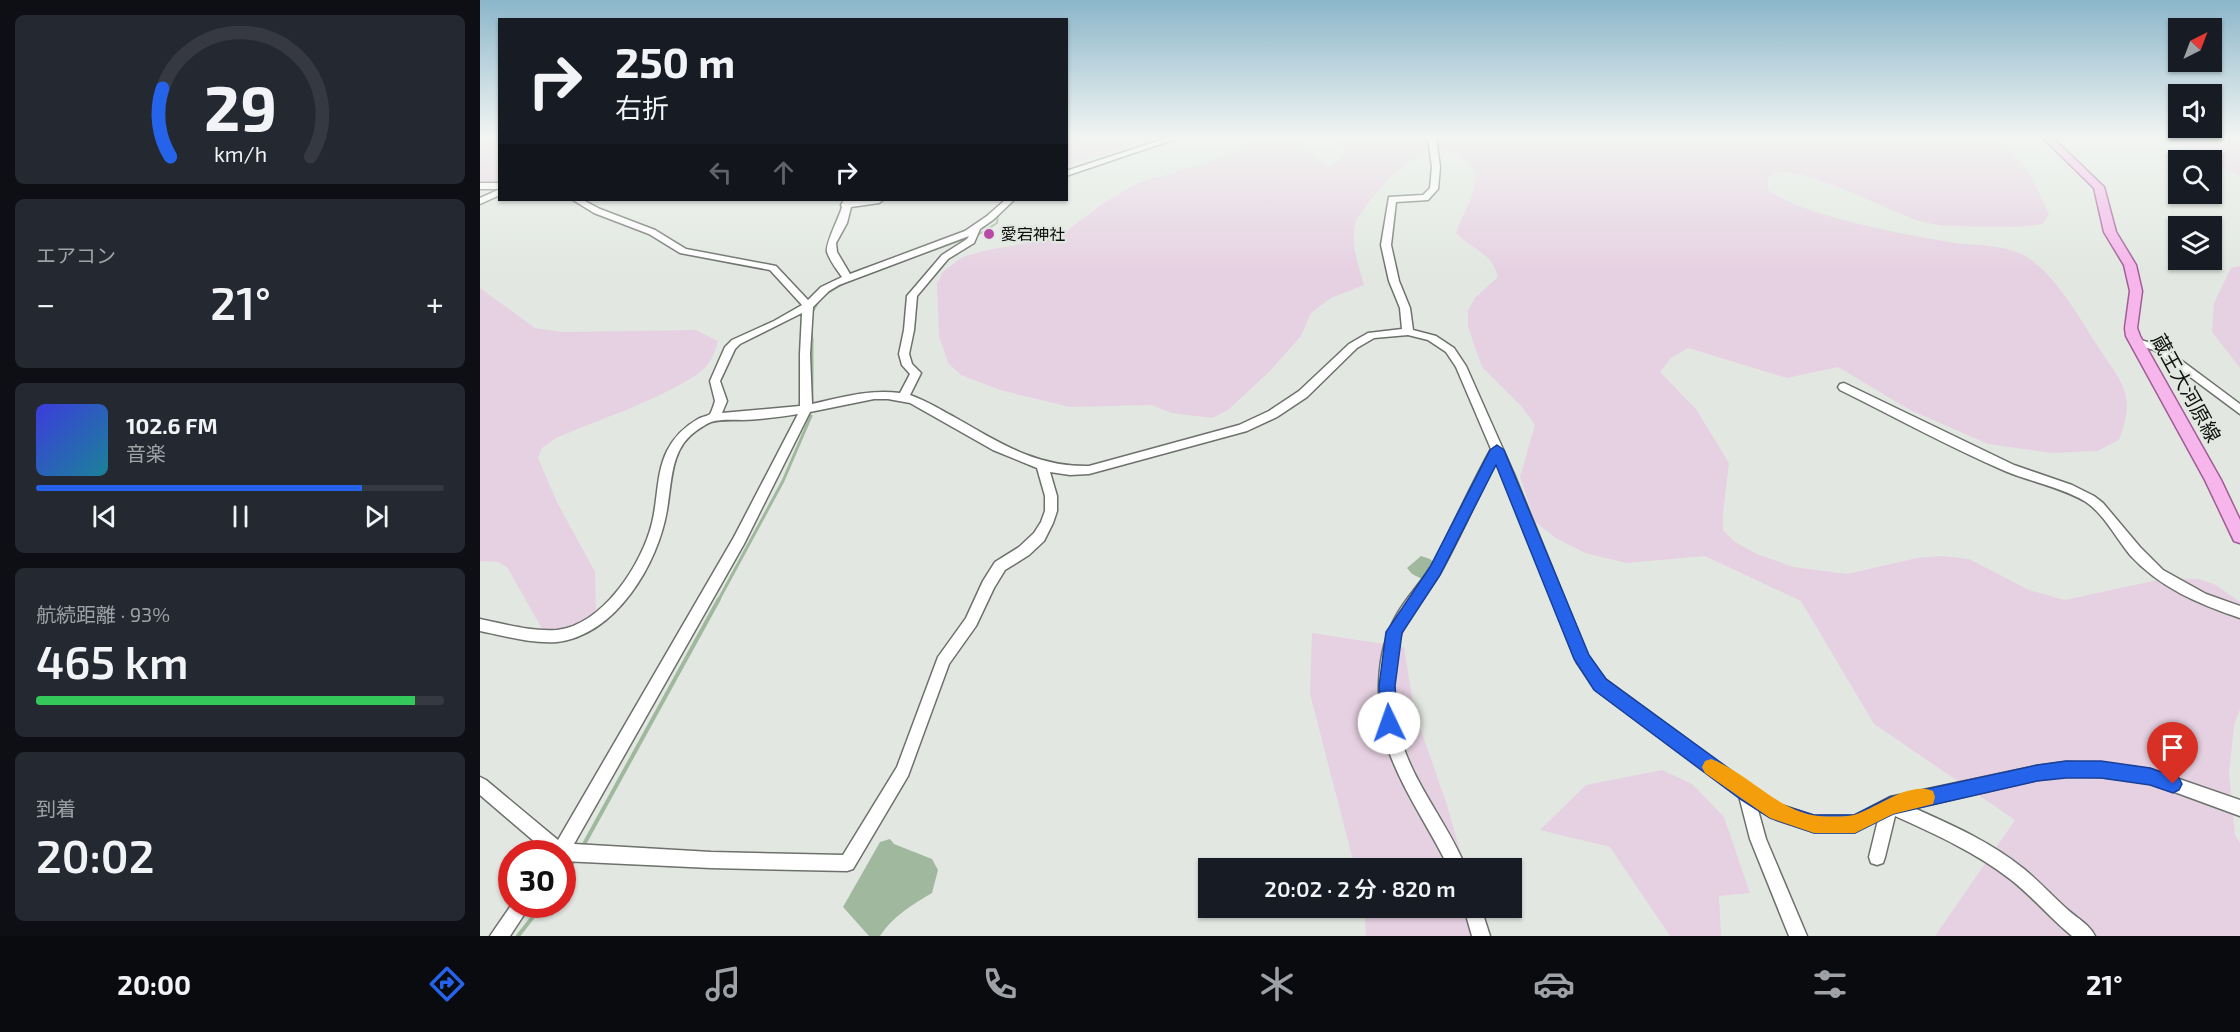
<!DOCTYPE html>
<html lang="ja">
<head>
<meta charset="utf-8">
<style>
	:root { --surface:#171b24; --page:#242831; --text:#f1f3f6; --muted:#9ea1a6; --line:#363941; --accent:#2563eb }
	body { margin:0; font-family:"Exo 2","Noto Sans JP",sans-serif; background:var(--page); color:var(--text); height:100vh; display:flex; flex-direction:column; font-size:22px; white-space:nowrap }
	* { box-sizing:border-box; margin:0 }
	p { font-size:20px; color:var(--muted) }
	.icon { flex:none; width:33px; height:33px; fill:none; stroke:currentColor; stroke-width:2; stroke-linecap:round; stroke-linejoin:round }
	.map { position:relative; flex:1; overflow:hidden }
	.panel { display:flex; flex-direction:column; gap:15px; padding:15px; background:#0d0f14; width:480px }
	.panel>* { flex:none }
	.top-card { position:absolute; left:18px; top:18px; width:570px; height:183px; border-radius:0px; box-shadow:0 2px 4px #0004; background:#171b24; color:var(--text); overflow:hidden }
	.needle { width:39px; rotate:42deg }
	.buttons { position:absolute; left:1688px; top:18px; display:grid; gap:12px }
	.buttons a { display:grid; place-items:center; width:54px; height:54px; border-radius:0px; background:var(--surface); box-shadow:0 2px 4px #0004; font-size:30px }
	.speed { position:absolute; left:18px; top:840px; display:flex; gap:12px; font-size:30px; font-weight:700; text-align:center }
	.speed>* { display:grid; place-content:center; width:78px; height:78px; border-radius:50%; background:var(--surface); box-shadow:0 2px 4px #0004; line-height:1 }
	.speed .limit { border:9px solid #d22; background:#fff; color:#111 }
	.pin { position:absolute; display:grid; place-items:center; width:51px; height:51px; color:#fff; margin:-62px -26px; border-radius:50% 50% 50% 0; rotate:-45deg; box-shadow:0 0 6px #0007 }
	.pin .icon { rotate:45deg }
	.me { position:absolute; width:66px; margin:-33px; rotate:357deg; stroke-linejoin:round; filter:drop-shadow(0 0 4px #0008) }
	.turn { display:flex; align-items:center; gap:21px; height:126px; padding:0 18px; font-size:27px }
	.turn .icon { width:78px; height:78px; stroke-width:2.5 }
	.turn b { display:block; font-size:42px; line-height:51px }
	.lanes { display:flex; align-items:center; height:57px; padding:0 18px; background:#0003; justify-content:center; gap:30px; direction:ltr }
	.lanes .off { opacity:.35 }
	.big { font-size:45px; font-weight:600; line-height:1.1 }
	.panel .tile { flex:1; display:flex; flex-direction:column; justify-content:center; gap:9px; min-width:0; padding:0 21px; border-radius:9px; background:var(--page) }
	.panel .dial { align-items:center; gap:0 }
	.dial svg { height:156px; overflow:visible; fill:none; stroke:var(--line); stroke-width:7; stroke-linecap:round; text-anchor:middle }
	.dial text { fill:var(--text); stroke:none }
	.song { display:flex; align-items:center; gap:18px }
	.cover { width:72px; height:72px; border-radius:9px; background:linear-gradient(135deg,hsl(240 70% 55%),hsl(190 70% 35%)) }
	.played { height:6px; border-radius:3px; background:linear-gradient(90deg,var(--accent) 80%,var(--line) 80%) }
	.keys { display:flex; justify-content:space-around; direction:ltr }
	.heat { display:flex; justify-content:space-between; align-items:center; font-size:33px; direction:ltr }
	.charge { height:9px; border-radius:4px; background:linear-gradient(90deg,#34c759 93%,var(--line) 0) }
	.trip { position:absolute; left:718px; top:858px; width:324px; height:60px; border-radius:0px; background:var(--surface); box-shadow:0 2px 4px #0004; font-weight:600; line-height:60px; text-align:center }
	.menu { display:flex; height:96px; justify-content:space-around; align-items:center; background:#090b0e; color:var(--muted) }
	.menu .icon { width:42px; height:42px }
	.menu .selected { color:var(--accent) }
	.menu b { font-size:27px; color:var(--text) }
	main { display:flex; flex:1; min-height:0 }
	.map>svg:first-child { display:block }
	.green { fill:#e6d1e2 }
	.water { fill:#a0b99e }
	.lines { fill:none; stroke-linecap:round; stroke-linejoin:round }
	.stream-far2 { stroke:#a0b99e; stroke-width:2 }
	.stream-far1 { stroke:#a0b99e; stroke-width:3 }
	.stream { stroke:#a0b99e; stroke-width:4 }
	.minor-casing { stroke:#6c716b; stroke-width:3 }
	.major-casing { stroke:#a15c96; stroke-width:3 }
	.minor { fill:#fff; fill-rule:evenodd }
	.major { fill:#f6b6ec; fill-rule:evenodd }
	.route { fill:#2563eb; stroke:#184099; stroke-width:1.5 }
	.slow { fill:#f59e0b }
	.poi-dot { fill:#b749a8; stroke:#e2e8e1; stroke-width:2 }
	.labels { text-anchor:middle; stroke-width:4.5; stroke-linejoin:round; paint-order:stroke }
	.far-poi-label { font-size:16px; fill:#0e110e; stroke:#e2e8e1; text-anchor:start }
	.street-label { font-size:20px; fill:#0e110e; stroke:#e2e8e1 }
</style>
</head>
<body>
<main>
<section class="panel">
<div class="tile dial"><svg viewBox="0 0 100 80">
<path d="M14 69A42 42 0 1 1 86 69"/>
<path d="M14 69A42 42 0 0 1 10 34" stroke="#2563eb"/>
<text x="50" y="56" font-size="32" font-weight="700">29</text>
<text x="50" y="72" font-size="11">km/h</text>
</svg></div>
<div class="tile"><p>エアコン</p>
<div class="heat"><a>−</a><b class="big">21°</b><a>+</a></div>
</div>
<div class="tile">
<div class="song"><i class="cover"></i><div><b>102.6 FM</b><p>音楽</p></div></div>
<div class="played"></div>
<div class="keys"><svg class="icon" aria-label="previous" viewBox="0 0 24 24"><path d="M18 5L8 12l10 7zM5 5v14"/></svg><svg class="icon" aria-label="pause" viewBox="0 0 24 24"><path d="M8 5v14M16 5v14"/></svg><svg class="icon" aria-label="next" viewBox="0 0 24 24"><path d="M6 5l10 7-10 7zM19 5v14"/></svg></div>
</div>
<div class="tile"><p>航続距離 · 93%</p><b class="big">465 km</b><div class="charge"></div></div>
<div class="tile"><p>到着</p><b class="big">20:02</b></div>
</section>
<div class="map">
<svg width="1760" height="936" viewBox="0 0 1760 936">
	<rect width="100%" height="100%" fill="#e2e8e1"/>
	<g class="green">
		<path d="M0,138H19V182L0,180Z"/>
		<path d="M587,138H666L646,147L587,165Z"/>
		<path d="M784,138H814L842,162L849,166L858,161L865,151L853,138H1513C1543,157 1555,183 1569,214L1563,224L1539,227L1463,226L1438,221L1358,187L1320,174L1297,171L1288,178V190C1325,217 1428,235 1475,243C1500,246 1528,244 1550,259C1577,278 1600,318 1617,345C1642,384 1657,393 1639,440L1618,451L1571,453L1508,444L1430,410L1358,367L1307,378L1208,348L1191,358L1180,372L1216,409L1249,463L1243,513V530L1255,542L1277,554L1313,567L1367,574L1437,558L1462,556L1489,559L1549,590L1585,600L1687,578L1719,579L1736,585L1760,602V709L1754,726L1749,773L1755,835L1760,843V936H1455L1535,820L1394,724L1321,601L1225,556L1146,563L1105,553L1076,538L1055,522L1040,477L1055,425L1042,407L1002,367L988,327V311L995,298L1018,277C1012,252 992,250 976,233C982,213 999,194 994,172C992,164 985,160 979,156C973,153 963,150 956,150C932,150 885,201 876,222C869,241 879,267 884,285L851,298L831,313L821,336L790,371L748,410L732,418L692,413L671,405L590,407L520,390L481,375L468,363L459,336L457,284L463,272L482,257L507,250L560,241L584,233L622,204L658,183L729,162Z"/>
		<path d="M1700,138H1760V176L1731,164V160C1717,160 1705,150 1700,138Z"/>
		<path d="M1760,266V368L1732,332L1734,303L1751,268Z"/>
		<path d="M0,288L55,328L83,332L216,330L238,341C235,354 228,368 216,375C177,401 120,419 76,438L62,448L58,458L77,502L115,572L116,611L87,637L70,636L61,627L27,567L18,562L0,561Z"/>
		<path d="M832,633L924,647L934,710L967,805L985,868H875L830,694Z"/>
		<path d="M1182,770L1212,784L1244,817L1270,893L1239,896L1241,936H1190L1130,847L1060,830L1106,785Z"/>
		<path d="M884,908H996L1002,936H886Z"/>
	</g>
	<g class="water">
		<path d="M941,556L950,559L954,563L942,579L932,574L927,568Z"/>
		<path d="M410,839L414,844L452,859L458,870L452,893C433,904 412,917 400,936H389L363,907L400,842Z"/>
	</g>
	<g class="lines">
		<g class="stream-far2">
			<path d="M520,204L524,200"/>
			<path d="M496,236L517,223L518,214"/>
			<path d="M383,276L489,237"/>
			<path d="M343,296L368,281"/>
			<path d="M332,340V313L339,301"/>
		</g>
		<g class="stream-far1">
			<path d="M332,339V402"/>
			<path d="M238,601L303,481L331,416"/>
		</g>
		<g class="stream">
			<path d="M103,846L239,599"/>
			<path d="M82,878L95,859"/>
			<path d="M38,936L63,904"/>
		</g>
		<defs>
			<g id="minor">
				<path d="M687,138H698L586,176V171Z"/>
				<path d="M948,138H956L960,167L958,189L948,200L916,202L911,245L919,281L930,308L933,330L956,336L974,348L986,366L1034,474L1108,656L1125,679L1287,798L1301,805L1334,816H1374L1410,797L1557,766L1586,762L1621,763L1670,769L1760,800V816L1670,783L1621,777L1586,776L1557,780L1434,808C1472,825 1511,842 1544,869C1560,882 1573,897 1588,910C1597,918 1610,925 1615,936H1592C1570,918 1552,896 1530,879C1495,852 1455,834 1415,816L1405,857L1403,863L1397,865L1391,863L1389,857L1398,820L1375,832H1334L1297,820L1278,810L1286,839L1327,936H1309L1270,839L1259,796L1115,689L1097,663L1017,461C998,496 982,533 963,568C953,587 938,602 927,621C909,653 911,712 923,746C938,790 969,826 986,868H969C949,827 922,790 907,746C895,706 895,653 916,616C927,596 944,580 955,560C974,523 991,485 1011,449L976,367L966,352L948,340L928,335L894,338L877,348L827,397L797,417L767,431L609,474L590,475L570,472L577,496V511L573,523L564,541L549,555L525,570L514,588L496,626L469,664L428,776L373,869L367,871L231,868L82,861V854H69L0,795V777L6,780L78,840L254,537L318,414C300,417 282,419 263,420C253,420 241,419 231,422C226,424 220,428 216,431C190,449 192,482 187,510C178,564 136,635 77,642C51,644 25,636 0,631V619C25,624 51,632 77,630C123,625 162,564 172,523C178,500 176,473 187,451C194,437 204,427 218,419C221,417 228,416 230,414C232,411 234,404 235,401L230,381L245,347L252,340L294,321L322,305L290,270L200,253L169,234L114,213L93,200H103L120,209L175,230L206,249L296,266L328,300L341,287L362,277C357,270 350,261 347,252C345,244 359,218 362,207L361,205L364,200H372V201L403,200L399,203L371,207L367,223L356,243L357,252L370,274L485,231L507,216L525,200H534L513,220L500,229L494,243L468,259L437,296L434,330L429,354L432,364L441,373L430,395C447,401 461,410 476,418C520,443 556,467 609,466L759,425L789,411L819,391L869,344L888,333L922,329L920,308L909,281L901,245L909,197L943,195L950,188L952,167ZM489,236L487,239L462,255L427,296L424,330L419,354L422,365L430,374L420,393C390,389 362,397 332,404L330,354L333,307L349,291L359,285ZM322,313L320,354V406L242,413L247,401L240,381L255,349L260,344ZM394,399H408L430,403L513,450L557,468L565,496V511L561,522L554,533L539,547L515,562L503,581L486,618L458,657L417,767L363,855L231,852L94,844L264,544L330,412Z"/>
				<rect x="0" y="183" width="20" height="6"/>
				<path d="M20,189V195L0,204V198Z"/>
				<path d="M1657,339L1682,346L1760,404V414L1674,350L1653,344L1652,342L1653,340Z"/>
				<path d="M1364,383L1534,465L1592,485L1614,496L1623,503L1660,547L1683,570L1726,594L1760,606V618C1719,604 1680,588 1650,555C1636,538 1624,514 1606,502C1581,487 1551,482 1525,471C1469,447 1415,417 1360,390L1358,387L1360,384Z"/>
				<path d="M32,904H51L30,936H10Z"/>
				<path d="M984,908H1001L1010,936H992Z"/>
			</g>
			<path id="major" d="M1563,138H1573L1624,187L1636,232L1656,265L1662,291L1657,328L1660,336L1741,480L1760,520V543L1754,541L1725,480L1646,336L1645,328L1650,291L1644,265L1624,232L1614,188Z"/>
		</defs>
		<use href="#minor" class="minor-casing"/>
		<use href="#major" class="major-casing"/>
		<use href="#minor" class="minor"/>
		<use href="#major" class="major"/>
	</g>
	<linearGradient id="sky" x2="0" y2="1"><stop stop-color="#8bb6ca"/><stop offset="0.51" stop-color="#f2f5f2"/><stop offset="1" stop-color="#f2f5f2" stop-opacity="0"/></linearGradient>
	<rect width="1760" height="269" fill="url(#sky)"/>
	<path class="route" d="M1017,445L1024,450L1109,655L1126,679L1273,786L1302,805L1334,815H1374L1410,797L1557,765L1586,761H1621L1670,768L1699,778L1702,784L1699,790L1693,793L1670,785L1621,778H1586L1557,781L1413,814L1375,833H1334L1290,818L1260,799L1114,690L1094,659L1016,465L960,575L922,633L915,686L918,723L915,728L909,730L903,728L901,723L899,686L906,632L950,567L1010,450Z"/>
	<path class="slow" d="M1231,759C1268,773 1292,806 1332,815C1343,817 1364,817 1374,815C1396,809 1428,781 1453,791L1455,797L1453,804L1413,814L1375,833H1334L1290,818L1225,773L1222,767L1225,761Z"/>
	<circle class="poi-dot" cx="509" cy="234" r="6"/>
	<g class="labels">
		<g class="far-poi-label">
			<text x="521" y="240">愛宕神社</text>
		</g>
		<g class="street-label">
			<text transform="translate(1706 388) rotate(61)" y="7">蔵王大河原線</text>
		</g>
	</g>
</svg>
<div class="buttons">
<a><svg class="needle" viewBox="-14 -14 28 28"><path d="M0-13l5 13h-10z" fill="#e53935"/><path d="M0 13l5-13h-10z" fill="#9ea1a6"/></svg></a>
<a><svg class="icon" aria-label="sound" viewBox="0 0 24 24"><path d="M4 9h4l5-4v14l-5-4H4zM17 9q2 3 0 6"/></svg></a>
<a><svg class="icon" aria-label="search" viewBox="0 0 24 24"><circle cx="10" cy="10" r="6"/><path d="M15 15l6 6"/></svg></a>
<a><svg class="icon" aria-label="layers" viewBox="0 0 24 24"><path d="M12 4l9 5-9 5-9-5zM3 14l9 5 9-5"/></svg></a>
</div>
<div class="speed"><div class="limit">30</div></div>
<div class="pin" style="left:1693px;top:784px;background:#d93025"><svg class="icon" aria-label="arrive" viewBox="0 0 24 24"><path d="M6 21V4h12l-3 4 3 4H6"/></svg></div>
<svg class="me" style="left:909px;top:723px" viewBox="-20 -20 40 40"><circle r="19" fill="#fff"/><path d="M0-13L10 11 0 6-10 11z" fill="#2563eb"/></svg>
<div class="trip">20:02 · 2 分 · 820 m</div>
<div class="top-card">
<div class="turn"><svg class="icon" aria-label="right" viewBox="0 0 24 24"><path d="M7 20v-9h11M14 6l5 5-5 5"/></svg><div><b>250 m</b>右折</div></div>
<div class="lanes"><svg class="icon off" aria-label="left" viewBox="0 0 24 24"><path d="M17 20v-9H6M10 6l-5 5 5 5"/></svg><svg class="icon off" aria-label="ahead" viewBox="0 0 24 24"><path d="M12 20V5M6 11l6-6 6 6"/></svg><svg class="icon" aria-label="right" viewBox="0 0 24 24"><path d="M7 20v-9h11M14 6l5 5-5 5"/></svg></div>
</div>
</div>
</main>
<nav class="menu">
<b>20:00</b>
<svg class="icon selected" aria-label="directions" viewBox="0 0 24 24"><path d="M12 3l9 9-9 9-9-9zM9 14v-3h6M13 9l2 2-2 2"/></svg>
<svg class="icon" aria-label="music" viewBox="0 0 24 24"><path d="M9 18V5l10-2v13"/><circle cx="6" cy="18" r="3"/><circle cx="16" cy="16" r="3"/></svg>
<svg class="icon" aria-label="phone" viewBox="0 0 24 24"><path d="M5 4h4l2 5-3 2q2 4 5 5l2-3 5 2v4C11 20 4 13 5 4z"/></svg>
<svg class="icon" aria-label="climate" viewBox="0 0 24 24"><path d="M12 3v18M4 7l16 10M4 17L20 7"/></svg>
<svg class="icon" aria-label="car" viewBox="0 0 24 24"><path d="M5 17H2v-5l4-1 3-4h7l3 4 3 1v5h-3M9 17h6M6 11h13"/><circle cx="7" cy="17" r="2"/><circle cx="17" cy="17" r="2"/></svg>
<svg class="icon" aria-label="filters" viewBox="0 0 24 24"><path d="M4 7h16M4 17h16"/><circle cx="9" cy="7" r="2"/><circle cx="15" cy="17" r="2"/></svg>
<b>21°</b>
</nav>
</body>
</html>
